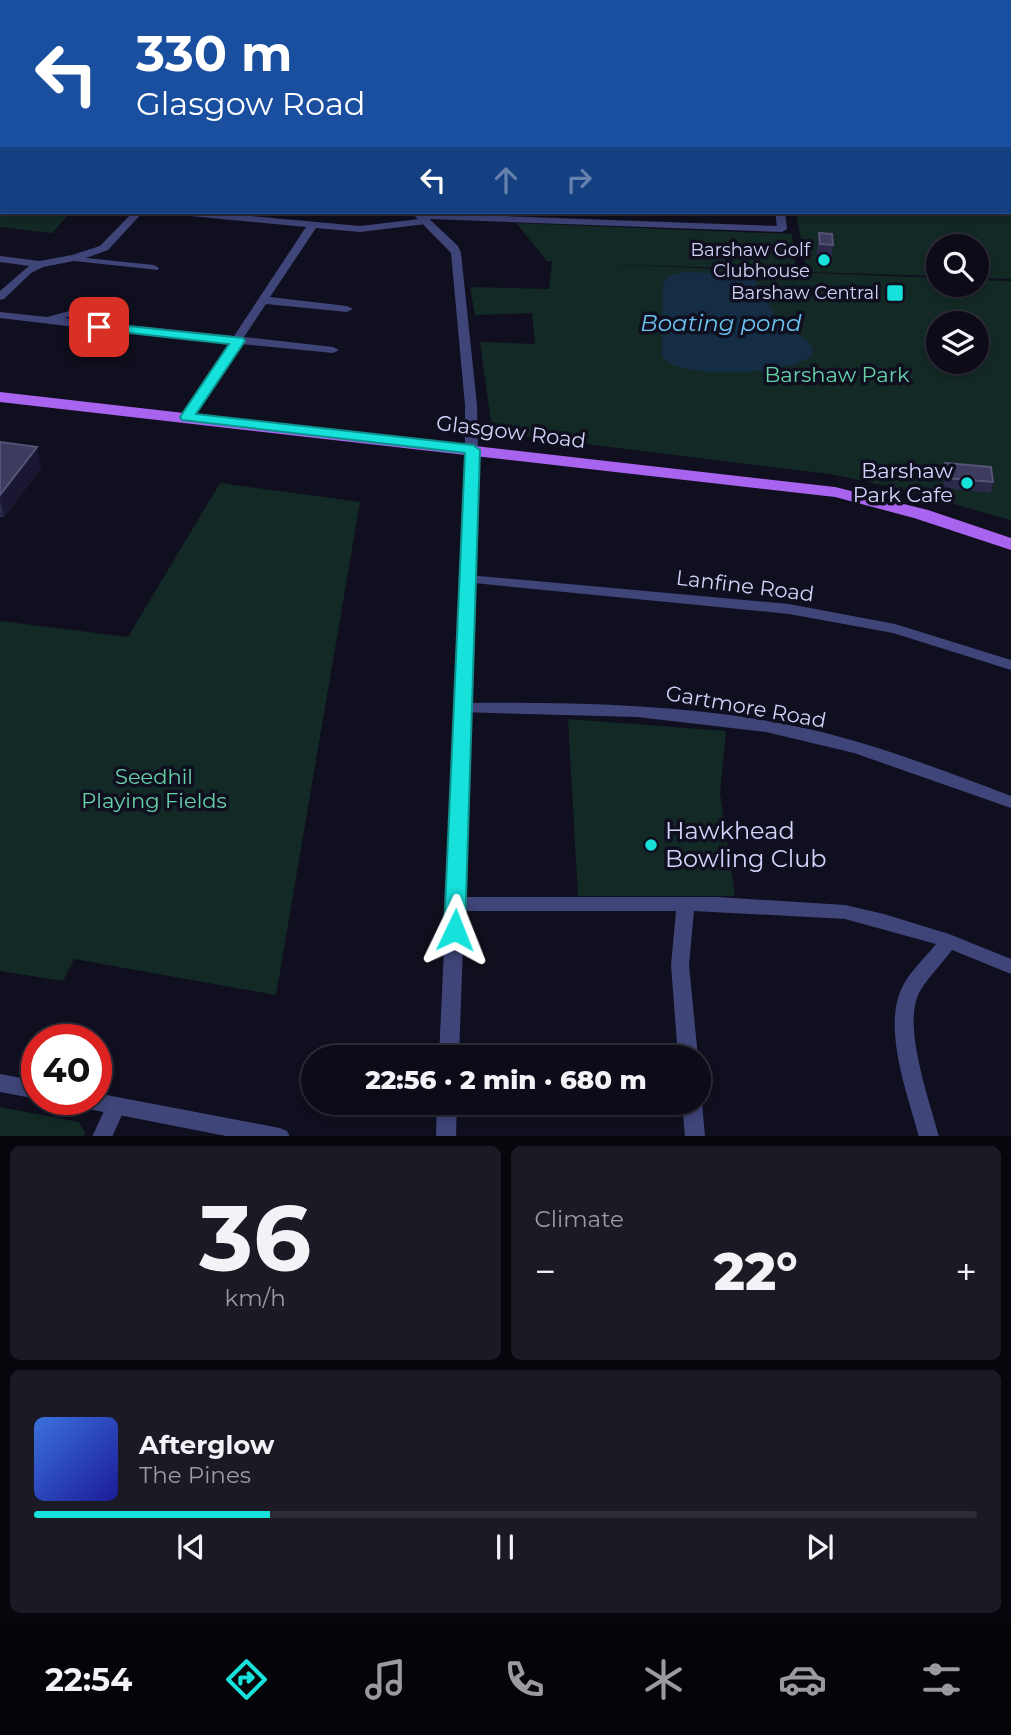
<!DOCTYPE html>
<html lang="en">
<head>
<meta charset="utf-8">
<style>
	:root { --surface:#0c0b17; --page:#1a1924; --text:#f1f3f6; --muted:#9a9ba1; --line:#2c2b36; --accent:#17e1db }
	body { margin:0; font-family:Montserrat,sans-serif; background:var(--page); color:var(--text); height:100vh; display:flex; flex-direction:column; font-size:26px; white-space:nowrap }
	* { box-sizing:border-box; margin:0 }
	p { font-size:23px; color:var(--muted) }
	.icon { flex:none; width:38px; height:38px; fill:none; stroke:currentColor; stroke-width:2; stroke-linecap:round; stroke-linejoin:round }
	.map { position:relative; height:1136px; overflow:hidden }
	.sheet { display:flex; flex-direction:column; gap:10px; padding:10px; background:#07060d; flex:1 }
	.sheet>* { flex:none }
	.banner { position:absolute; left:0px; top:0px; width:1012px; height:214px; box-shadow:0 4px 10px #0003,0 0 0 2px var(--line); background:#1a4fa0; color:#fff; overflow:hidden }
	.fabs { position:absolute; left:926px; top:234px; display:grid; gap:14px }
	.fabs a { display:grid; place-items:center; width:63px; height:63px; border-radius:50%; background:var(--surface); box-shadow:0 4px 10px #0003,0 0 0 2px var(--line); font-size:35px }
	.speed { position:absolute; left:21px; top:1024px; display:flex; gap:14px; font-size:35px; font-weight:700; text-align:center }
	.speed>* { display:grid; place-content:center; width:91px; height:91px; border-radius:50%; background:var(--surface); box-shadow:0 4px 10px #0003,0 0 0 2px var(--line); line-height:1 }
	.speed .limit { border:10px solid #d22; background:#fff; color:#111 }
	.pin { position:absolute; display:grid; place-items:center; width:60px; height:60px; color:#fff; margin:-30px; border-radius:14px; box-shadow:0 4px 10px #0006 }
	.me { position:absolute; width:77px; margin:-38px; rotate:2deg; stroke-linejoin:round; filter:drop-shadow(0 0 5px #0008) }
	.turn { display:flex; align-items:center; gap:24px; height:147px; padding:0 21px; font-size:32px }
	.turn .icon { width:91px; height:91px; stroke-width:2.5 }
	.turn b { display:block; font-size:49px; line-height:60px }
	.lanes { display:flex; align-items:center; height:66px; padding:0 21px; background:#0003; justify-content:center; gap:35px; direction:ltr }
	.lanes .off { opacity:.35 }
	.big { font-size:52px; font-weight:800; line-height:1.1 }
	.sheet .widget { flex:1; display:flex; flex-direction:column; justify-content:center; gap:10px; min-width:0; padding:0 24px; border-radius:10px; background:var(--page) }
	.sheet .dial { align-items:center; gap:0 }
	.dial b { font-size:91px; line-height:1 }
	.song { display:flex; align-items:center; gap:21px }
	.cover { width:84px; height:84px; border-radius:10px; background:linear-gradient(135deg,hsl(220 70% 55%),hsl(240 70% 35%)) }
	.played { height:7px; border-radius:4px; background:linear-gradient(90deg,var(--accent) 25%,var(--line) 25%) }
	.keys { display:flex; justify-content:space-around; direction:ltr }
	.heat { display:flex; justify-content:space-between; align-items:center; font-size:38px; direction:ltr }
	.sheet .tiles { flex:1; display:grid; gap:10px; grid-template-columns:1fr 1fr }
	.widget:last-child { grid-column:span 2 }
	.trip { position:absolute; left:301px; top:1045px; width:410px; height:70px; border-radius:35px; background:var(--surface); box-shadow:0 4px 10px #0003,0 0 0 2px var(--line); font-weight:800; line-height:70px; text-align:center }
	.menu { display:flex; height:112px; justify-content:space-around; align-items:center; background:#050409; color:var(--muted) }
	.menu .icon { width:49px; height:49px }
	.menu .current { color:var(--accent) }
	.menu b { font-size:32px; color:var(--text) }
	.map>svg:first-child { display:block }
	.green { fill:#132925; fill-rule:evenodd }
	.water { fill:#142d44 }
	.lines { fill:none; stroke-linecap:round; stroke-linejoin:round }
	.minor { fill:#3f4479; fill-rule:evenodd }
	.tertiary { fill:#3f4479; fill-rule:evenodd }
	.primary { fill:#a964ef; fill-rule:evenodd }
	.rail-casing { stroke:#17e1db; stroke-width:4.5 }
	.rail { stroke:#100f1f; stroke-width:2.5; stroke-dasharray:8; stroke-linecap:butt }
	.wall { fill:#2c2a4b }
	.shaded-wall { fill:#191732 }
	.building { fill:#3d3c5e; stroke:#555476; stroke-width:2 }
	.route { fill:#17e1db; stroke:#0f928e; stroke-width:2 }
	.poi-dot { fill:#17e1db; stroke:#100f1f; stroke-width:2.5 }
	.labels { text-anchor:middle; stroke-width:7; stroke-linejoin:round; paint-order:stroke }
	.far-poi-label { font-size:18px; fill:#d2d3fa; stroke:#100f1f; text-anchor:end }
	.park-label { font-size:21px; fill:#66d2a9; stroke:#100f1f }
	.street-label { font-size:21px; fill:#d2d3fa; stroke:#100f1f }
	.poi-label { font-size:21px; fill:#d2d3fa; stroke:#100f1f; text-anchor:end }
	.water-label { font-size:23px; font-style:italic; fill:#6bc3f0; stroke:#100f1f }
	.near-poi-label { font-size:24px; fill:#d2d3fa; stroke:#100f1f; text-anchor:start }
</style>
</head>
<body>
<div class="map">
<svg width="1011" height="1137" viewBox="0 0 1011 1137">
	<rect width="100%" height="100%" fill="#100f1f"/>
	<g class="green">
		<path d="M658,0H1011V279L977,278L976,247H938V276L807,272L796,212H1010V2Z"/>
		<path d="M0,127L2,212H71L52,233L0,227Z"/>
		<path d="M516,223L792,234L796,270L600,264L938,278V285H976L977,280L1011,281V520L896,488L830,474L521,436L491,422L480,342L535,344L532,313L475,315L470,287L549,289L552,261H547ZM938,324H976V362H938Z"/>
		<path d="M220,483L360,502L276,995L74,959L63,981L0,971V621L128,637Z"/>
		<path d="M568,719L726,731L720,793L735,896H578Z"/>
		<path d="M0,1107L79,1122L85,1133L83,1137L0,1136Z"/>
	</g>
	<path class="water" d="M685,272L739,274L755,280L774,313L770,317L807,340L812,348V355C793,375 675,381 662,356L663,284L669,276Z"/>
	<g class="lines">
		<g class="minor">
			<path d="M39,0H47L48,2H40Z"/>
			<path d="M90,0H109L87,2Z"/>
			<path d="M298,0H309L296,2Z"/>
			<path d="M353,0L373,2H355Z"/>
			<path d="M612,0H620L622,2H613Z"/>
			<rect x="0" y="11" width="2" height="4"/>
			<rect x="0" y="42" width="2" height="5"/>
			<path d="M0,59H2L0,65Z"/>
			<rect x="0" y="109" width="2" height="6"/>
			<path d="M133,212H143L108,250L86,258L154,265L159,268L158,270L74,261L43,267L31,273L4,299L0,300V291L29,266L0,262V256L40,261L72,255L100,246Z"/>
			<path d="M174,212H208L360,226L419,219L415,216L420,213L777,226L775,212H785L787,229L782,232L430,219V223L426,224L360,232L316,228L270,297L347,306L353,309L347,312L266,304L244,337L333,347L339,350L333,353L240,344L190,420L186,421L180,417L229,343L126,333L0,318V312L47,317L77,309L123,315L129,325L234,336L306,227L179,215ZM77,315L115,320L117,324L64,318Z"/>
			<path d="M468,575L789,604L895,624L1011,660V670L893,633L789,614L463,582L461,579L463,576Z"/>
			<path d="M464,703C579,702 696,704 809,729C878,745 945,771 1011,796V808L854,753L766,732L637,717L458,712L456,708L458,704Z"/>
			<path d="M456,897H718L845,905L884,914L949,934L1011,959V974L952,950C942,964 927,978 919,993C902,1026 930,1102 939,1137H919C908,1095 884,1033 900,992C907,974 924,959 936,944L845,919L694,911L689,965L698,1057H678L671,965L676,911H456L450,909L447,904L450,899Z"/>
			<path d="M698,1096L702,1102L705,1137H685L682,1102H698Z"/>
			<path d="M116,1097L123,1100L126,1106L112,1137H92L109,1100Z"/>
		</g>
		<g class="tertiary">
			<path d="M529,0H538L527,2Z"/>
			<path d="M411,212H422L458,246L461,253L477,405L479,496L459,1057H439L465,496V405L451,253Z"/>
			<path d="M0,1074L37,1081V1099L0,1092Z"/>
			<path d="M96,1093L280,1128L287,1131L290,1137H231L83,1108L76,1105L73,1099H96Z"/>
			<path d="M437,1102H457L456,1137H436Z"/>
		</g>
		<path class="primary" d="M0,392L835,487L928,510L1011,538V550L914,518L835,497L0,402Z"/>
		<defs>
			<g id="rail">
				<path d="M131,2L145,0"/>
				<path d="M151,2L165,0"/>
				<path d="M171,2L184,0"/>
			</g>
		</defs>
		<use href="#rail" class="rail-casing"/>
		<use href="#rail" class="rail"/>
	</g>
	<g class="wall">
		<path d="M819,233L833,245L831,264L818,263L817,252Z"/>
		<path d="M0,442L41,468L4,517H0Z"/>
		<path d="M945,463L993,482L991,493L944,488L943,474Z"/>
	</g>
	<path class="shaded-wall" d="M37,447L41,468L4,517L0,500V495Z"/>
	<g class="building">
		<path d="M819,233L832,234L833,245L820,244Z"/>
		<path d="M0,442L37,447L0,495Z"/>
		<path d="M945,463L991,467L993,482L946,478Z"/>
	</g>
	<path class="route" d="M99,323L243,338L245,341L196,414L473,445L480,450L465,930L462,935L455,938L447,935L444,930L465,453L182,420L180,417L229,344L94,329V324Z"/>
	<g class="poi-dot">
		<circle cx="824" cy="260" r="7"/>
		<rect x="886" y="284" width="18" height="18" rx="3.5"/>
		<circle cx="967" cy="483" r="7"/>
		<circle cx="651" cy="845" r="7"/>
	</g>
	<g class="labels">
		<g class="far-poi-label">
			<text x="810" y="256">Barshaw Golf<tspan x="810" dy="21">Clubhouse</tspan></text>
			<text x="879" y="299">Barshaw Central</text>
		</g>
		<g class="park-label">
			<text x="837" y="382">Barshaw Park</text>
			<text x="154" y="784">Seedhil<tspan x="154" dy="24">Playing Fields</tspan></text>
		</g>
		<g class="street-label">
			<text transform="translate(511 432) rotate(7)" y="7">Glasgow Road</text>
			<text transform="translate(745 586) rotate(7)" y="7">Lanfine Road</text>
			<text transform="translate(746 707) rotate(10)" y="7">Gartmore Road</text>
		</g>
		<g class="poi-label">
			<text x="953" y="478">Barshaw<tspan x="953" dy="24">Park Cafe</tspan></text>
		</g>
		<g class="water-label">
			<text x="721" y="331">Boating pond</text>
		</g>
		<g class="near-poi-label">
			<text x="665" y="839">Hawkhead<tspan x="665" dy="28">Bowling Club</tspan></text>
		</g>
	</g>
</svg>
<div class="fabs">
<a><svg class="icon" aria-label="search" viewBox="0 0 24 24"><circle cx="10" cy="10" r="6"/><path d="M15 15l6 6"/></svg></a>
<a><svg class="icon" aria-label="layers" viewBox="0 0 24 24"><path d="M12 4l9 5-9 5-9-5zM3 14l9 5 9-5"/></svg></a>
</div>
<div class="speed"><div class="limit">40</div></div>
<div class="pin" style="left:99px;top:327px;background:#d93025"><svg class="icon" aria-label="arrive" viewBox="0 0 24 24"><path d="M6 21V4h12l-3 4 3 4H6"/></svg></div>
<svg class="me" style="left:455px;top:930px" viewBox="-20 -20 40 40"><path d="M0-17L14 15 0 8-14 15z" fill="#17e1db" stroke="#fff" stroke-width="4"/></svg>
<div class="trip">22:56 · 2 min · 680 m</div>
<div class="banner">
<div class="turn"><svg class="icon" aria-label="left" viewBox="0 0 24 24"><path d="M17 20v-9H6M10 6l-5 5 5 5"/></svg><div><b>330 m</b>Glasgow Road</div></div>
<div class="lanes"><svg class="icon" aria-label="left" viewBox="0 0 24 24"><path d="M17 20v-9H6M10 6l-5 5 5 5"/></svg><svg class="icon off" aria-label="ahead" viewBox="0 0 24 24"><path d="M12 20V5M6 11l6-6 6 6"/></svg><svg class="icon off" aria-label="right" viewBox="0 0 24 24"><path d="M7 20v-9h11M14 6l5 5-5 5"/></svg></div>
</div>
</div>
<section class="sheet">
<div class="tiles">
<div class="widget dial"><b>36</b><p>km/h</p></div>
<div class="widget"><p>Climate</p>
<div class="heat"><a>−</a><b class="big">22°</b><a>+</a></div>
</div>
<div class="widget">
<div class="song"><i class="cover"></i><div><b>Afterglow</b><p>The Pines</p></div></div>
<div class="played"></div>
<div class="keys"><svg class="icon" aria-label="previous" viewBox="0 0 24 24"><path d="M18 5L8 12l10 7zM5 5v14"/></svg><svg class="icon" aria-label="pause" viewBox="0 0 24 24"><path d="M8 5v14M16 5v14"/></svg><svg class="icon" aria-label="next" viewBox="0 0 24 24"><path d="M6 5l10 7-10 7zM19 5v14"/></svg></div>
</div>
</div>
</section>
<nav class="menu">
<b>22:54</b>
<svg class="icon current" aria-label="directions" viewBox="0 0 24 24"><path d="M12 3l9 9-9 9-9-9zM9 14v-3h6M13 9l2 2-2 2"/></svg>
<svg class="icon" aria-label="music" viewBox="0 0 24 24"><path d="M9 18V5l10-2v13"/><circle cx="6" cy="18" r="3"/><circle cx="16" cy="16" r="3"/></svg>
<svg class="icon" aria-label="phone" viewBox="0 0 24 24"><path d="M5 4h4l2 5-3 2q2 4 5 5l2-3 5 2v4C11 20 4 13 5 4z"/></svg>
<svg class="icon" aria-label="climate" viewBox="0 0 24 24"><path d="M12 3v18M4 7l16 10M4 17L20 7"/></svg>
<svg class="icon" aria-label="car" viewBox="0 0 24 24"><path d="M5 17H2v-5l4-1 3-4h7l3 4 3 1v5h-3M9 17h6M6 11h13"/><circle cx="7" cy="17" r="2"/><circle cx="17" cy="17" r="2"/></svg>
<svg class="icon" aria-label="filters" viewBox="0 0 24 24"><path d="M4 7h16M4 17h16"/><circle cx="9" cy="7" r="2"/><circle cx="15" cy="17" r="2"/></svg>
</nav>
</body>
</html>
